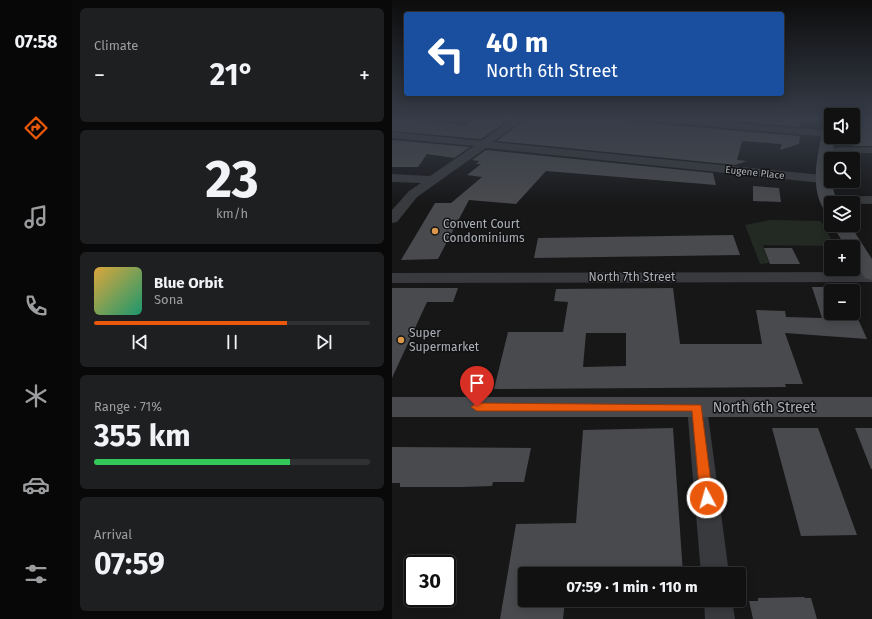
<!DOCTYPE html>
<html lang="en">
<head>
<meta charset="utf-8">
<style>
	:root { --surface:#111112; --page:#1e1f20; --text:#f1f3f6; --muted:#9c9d9f; --line:#303132; --accent:#ea580c }
	body { margin:0; font-family:"Fira Sans",sans-serif; background:var(--page); color:var(--text); height:100vh; display:flex; flex-direction:column; font-size:15px; white-space:nowrap }
	* { box-sizing:border-box; margin:0 }
	p { font-size:13px; color:var(--muted) }
	.icon { flex:none; width:22px; height:22px; fill:none; stroke:currentColor; stroke-width:2; stroke-linecap:round; stroke-linejoin:round }
	.map { position:relative; flex:1; overflow:hidden }
	.drawer { display:flex; flex-direction:column; gap:8px; padding:8px; background:#09090a; width:320px }
	.drawer>* { flex:none }
	.banner { position:absolute; left:12px; top:12px; width:380px; height:84px; border-radius:4px; box-shadow:0 2px 10px #0003,0 0 0 1px var(--line); background:#1a4fa0; color:#fff; overflow:hidden }
	.tools { position:absolute; left:432px; top:108px; display:grid; gap:8px }
	.tools a { display:grid; place-items:center; width:36px; height:36px; border-radius:4px; background:var(--surface); box-shadow:0 2px 10px #0003,0 0 0 1px var(--line); font-size:20px }
	.speed { position:absolute; left:12px; top:555px; display:flex; gap:8px; font-size:20px; font-weight:700; text-align:center }
	.speed>* { display:grid; place-content:center; width:52px; height:52px; border-radius:50%; background:var(--surface); box-shadow:0 2px 10px #0003,0 0 0 1px var(--line); line-height:1 }
	.speed .limit { border:2px solid #111; border-radius:6px; background:#fff; color:#111 }
	.pin { position:absolute; display:grid; place-items:center; width:34px; height:34px; color:#fff; margin:-41px -17px; border-radius:50% 50% 50% 0; rotate:-45deg; box-shadow:0 0 4px #0007 }
	.pin .icon { rotate:45deg }
	.me { position:absolute; width:44px; margin:-22px; rotate:354deg; stroke-linejoin:round; filter:drop-shadow(0 0 3px #0008) }
	.turn { display:flex; align-items:center; gap:14px; height:84px; padding:0 16px; font-size:18px }
	.turn .icon { width:52px; height:52px; stroke-width:2.5 }
	.turn b { display:block; font-size:28px; line-height:34px }
	.big { font-size:30px; font-weight:700; line-height:1.1 }
	.drawer .card { flex:1; display:flex; flex-direction:column; justify-content:center; gap:6px; min-width:0; padding:0 14px; border-radius:6px; background:var(--page) }
	.drawer .dial { align-items:center; gap:0 }
	.dial b { font-size:52px; line-height:1 }
	.song { display:flex; align-items:center; gap:12px }
	.cover { width:48px; height:48px; border-radius:6px; background:linear-gradient(135deg,hsl(40 70% 55%),hsl(160 70% 35%)) }
	.played { height:4px; border-radius:2px; background:linear-gradient(90deg,var(--accent) 70%,var(--line) 70%) }
	.keys { display:flex; justify-content:space-around; direction:ltr }
	.heat { display:flex; justify-content:space-between; align-items:center; font-size:22px; direction:ltr }
	.charge { height:6px; border-radius:3px; background:linear-gradient(90deg,#34c759 71%,var(--line) 0) }
	.trip { position:absolute; left:126px; top:567px; width:228px; height:40px; border-radius:4px; background:var(--surface); box-shadow:0 2px 10px #0003,0 0 0 1px var(--line); font-weight:700; line-height:40px; text-align:center }
	main { display:flex; flex:1; min-height:0 }
	.menu { display:flex; flex-direction:column; width:72px; justify-content:space-around; align-items:center; background:#070707; color:var(--muted) }
	.menu .icon { width:28px; height:28px }
	.menu .on { color:var(--accent) }
	.menu b { font-size:18px; color:var(--text) }
	.map>svg:first-child { display:block }
	.green { fill:#232a24 }
	.building { fill:#494a4d; fill-rule:evenodd }
	.lines { fill:none; stroke-linecap:round; stroke-linejoin:round }
	.street { fill:#383a3d; fill-rule:evenodd }
	.secondary { fill:#47494d; fill-rule:evenodd }
	.tram { stroke:#525458; stroke-width:1 }
	.route { fill:#ea580c; stroke:#983908 }
	.poi-dot { fill:#db984c; stroke:#121213; stroke-width:1.5 }
	.labels { text-anchor:middle; stroke-width:3; stroke-linejoin:round; paint-order:stroke }
	.far-street-label { font-size:10px; fill:#abb0b7; stroke:#121213 }
	.poi-label { font-size:12px; fill:#abb0b7; stroke:#121213; text-anchor:start }
	.street-label { font-size:12px; fill:#abb0b7; stroke:#121213 }
	.near-street-label { font-size:14px; fill:#abb0b7; stroke:#121213 }
</style>
</head>
<body>
<main>
<nav class="menu">
<b>07:58</b>
<svg class="icon on" aria-label="directions" viewBox="0 0 24 24"><path d="M12 3l9 9-9 9-9-9zM9 14v-3h6M13 9l2 2-2 2"/></svg>
<svg class="icon" aria-label="music" viewBox="0 0 24 24"><path d="M9 18V5l10-2v13"/><circle cx="6" cy="18" r="3"/><circle cx="16" cy="16" r="3"/></svg>
<svg class="icon" aria-label="phone" viewBox="0 0 24 24"><path d="M5 4h4l2 5-3 2q2 4 5 5l2-3 5 2v4C11 20 4 13 5 4z"/></svg>
<svg class="icon" aria-label="climate" viewBox="0 0 24 24"><path d="M12 3v18M4 7l16 10M4 17L20 7"/></svg>
<svg class="icon" aria-label="car" viewBox="0 0 24 24"><path d="M5 17H2v-5l4-1 3-4h7l3 4 3 1v5h-3M9 17h6M6 11h13"/><circle cx="7" cy="17" r="2"/><circle cx="17" cy="17" r="2"/></svg>
<svg class="icon" aria-label="filters" viewBox="0 0 24 24"><path d="M4 7h16M4 17h16"/><circle cx="9" cy="7" r="2"/><circle cx="15" cy="17" r="2"/></svg>
</nav>
<section class="drawer">
<div class="card"><p>Climate</p>
<div class="heat"><a>−</a><b class="big">21°</b><a>+</a></div>
</div>
<div class="card dial"><b>23</b><p>km/h</p></div>
<div class="card">
<div class="song"><i class="cover"></i><div><b>Blue Orbit</b><p>Sona</p></div></div>
<div class="played"></div>
<div class="keys"><svg class="icon" aria-label="previous" viewBox="0 0 24 24"><path d="M18 5L8 12l10 7zM5 5v14"/></svg><svg class="icon" aria-label="pause" viewBox="0 0 24 24"><path d="M8 5v14M16 5v14"/></svg><svg class="icon" aria-label="next" viewBox="0 0 24 24"><path d="M6 5l10 7-10 7zM19 5v14"/></svg></div>
</div>
<div class="card"><p>Range · 71%</p><b class="big">355 km</b><div class="charge"></div></div>
<div class="card"><p>Arrival</p><b class="big">07:59</b></div>
</section>
<div class="map">
<svg width="480" height="619" viewBox="0 0 480 619">
	<rect width="100%" height="100%" fill="#171718"/>
	<path class="green" d="M378,220L429,221L443,246L371,245L377,263L368,264L353,225Z"/>
	<g class="building">
		<path d="M0,118L73,125L83,120L92,121L96,118H119L89,139L0,131Z"/>
		<path d="M135,118H200L408,136L407,144L388,150L390,144L350,141L345,160L355,161L343,165L105,141Z"/>
		<path d="M310,118H364L363,120L392,122L393,118H398L408,119V127Z"/>
		<path d="M461,118H469L480,122V146H461Z"/>
		<path d="M0,140L78,147L62,158L35,154L26,167H0Z"/>
		<path d="M94,150L321,173L324,185L154,171L124,204L77,200L46,259L9,260L43,203H59L90,177L75,175L89,164H84L87,161L80,160Z"/>
		<path d="M361,186L387,188L389,202L361,201Z"/>
		<path d="M341,235L348,255L142,258L146,238Z"/>
		<path d="M372,248H400L408,264H378Z"/>
		<path d="M420,287H452L454,291H439V313H461V308L475,339L393,333L411,384H393L394,387L102,389L116,332H171L176,302L162,301L164,289L281,288L288,344H370L364,310L393,311L394,317L430,318ZM194,333H234V366L191,367Z"/>
		<path d="M0,288H66L61,302H35L0,378Z"/>
		<path d="M281,428L291,574H133V600H173L171,619H108L124,524L184,523L191,430Z"/>
		<path d="M380,428H426L465,535L409,536Z"/>
		<path d="M463,428H480V469H479Z"/>
		<path d="M0,447L139,448L132,482H101L100,486L70,487H8V483H0Z"/>
		<path d="M412,597L413,598H419L425,619H361L357,601H366V598Z"/>
	</g>
	<g class="lines">
		<g class="street">
			<path d="M122,118H134L101,142L430,175L436,179L430,183L94,148L25,197L5,222L0,223V210L17,191L29,183L0,182V174L38,176L82,146L0,138V132L89,141Z"/>
			<path d="M249,118H290L437,131H439V137L254,121Z"/>
			<path d="M480,147V153L434,154L429,151L434,148Z"/>
			<path d="M480,196V204L439,203V205L431,204L430,201L436,197Z"/>
			<path d="M480,272V282L0,283V273Z"/>
			<path d="M305,399L312,402L315,407L337,574H309L295,407L298,402Z"/>
			<path d="M312,600H340L343,619H313Z"/>
		</g>
		<g class="secondary">
			<path d="M433,118H439V137H443C439,161 436,180 446,203H439V212L433,211C415,185 428,146 433,118Z"/>
			<path d="M440,225H458L480,259V280L473,278L461,259V247H454Z"/>
			<rect x="0" y="397" width="480" height="20"/>
		</g>
		<path class="tram" d="M477,118L480,119"/>
	</g>
	<linearGradient id="sky" x2="0" y2="1"><stop stop-color="#0d0d0d"/><stop offset="0.58" stop-color="#363c48"/><stop offset="1" stop-color="#363c48" stop-opacity="0"/></linearGradient>
	<rect width="480" height="205" fill="url(#sky)"/>
	<path class="route" d="M85,403L309,405L321,498L319,502L315,504L310,502L308,498L300,411H85L79,407Z"/>
	<g class="poi-dot">
		<circle cx="43" cy="231" r="4"/>
		<circle cx="9" cy="340" r="4"/>
	</g>
	<g class="labels">
		<g class="far-street-label">
			<text transform="translate(363 172) rotate(6)" y="4">Eugene Place</text>
		</g>
		<g class="poi-label">
			<text x="51" y="228">Convent Court<tspan x="51" dy="14">Condominiums</tspan></text>
			<text x="17" y="337">Super<tspan x="17" dy="14">Supermarket</tspan></text>
		</g>
		<g class="street-label">
			<text x="240" y="281">North 7th Street</text>
		</g>
		<g class="near-street-label">
			<text x="372" y="412">North 6th Street</text>
		</g>
	</g>
</svg>
<div class="tools">
<a><svg class="icon" aria-label="sound" viewBox="0 0 24 24"><path d="M4 9h4l5-4v14l-5-4H4zM17 9q2 3 0 6"/></svg></a>
<a><svg class="icon" aria-label="search" viewBox="0 0 24 24"><circle cx="10" cy="10" r="6"/><path d="M15 15l6 6"/></svg></a>
<a><svg class="icon" aria-label="layers" viewBox="0 0 24 24"><path d="M12 4l9 5-9 5-9-5zM3 14l9 5 9-5"/></svg></a>
<a>+</a>
<a>−</a>
</div>
<div class="speed"><div class="limit">30</div></div>
<div class="pin" style="left:85px;top:407px;background:#d93025"><svg class="icon" aria-label="arrive" viewBox="0 0 24 24"><path d="M6 21V4h12l-3 4 3 4H6"/></svg></div>
<svg class="me" style="left:315px;top:498px" viewBox="-20 -20 40 40"><circle r="17" fill="#ea580c" stroke="#fff" stroke-width="3"/><path d="M0-11L8 9 0 5-8 9z" fill="#fff"/></svg>
<div class="trip">07:59 · 1 min · 110 m</div>
<div class="banner">
<div class="turn"><svg class="icon" aria-label="left" viewBox="0 0 24 24"><path d="M17 20v-9H6M10 6l-5 5 5 5"/></svg><div><b>40 m</b>North 6th Street</div></div>
</div>
</div>
</main>
</body>
</html>
